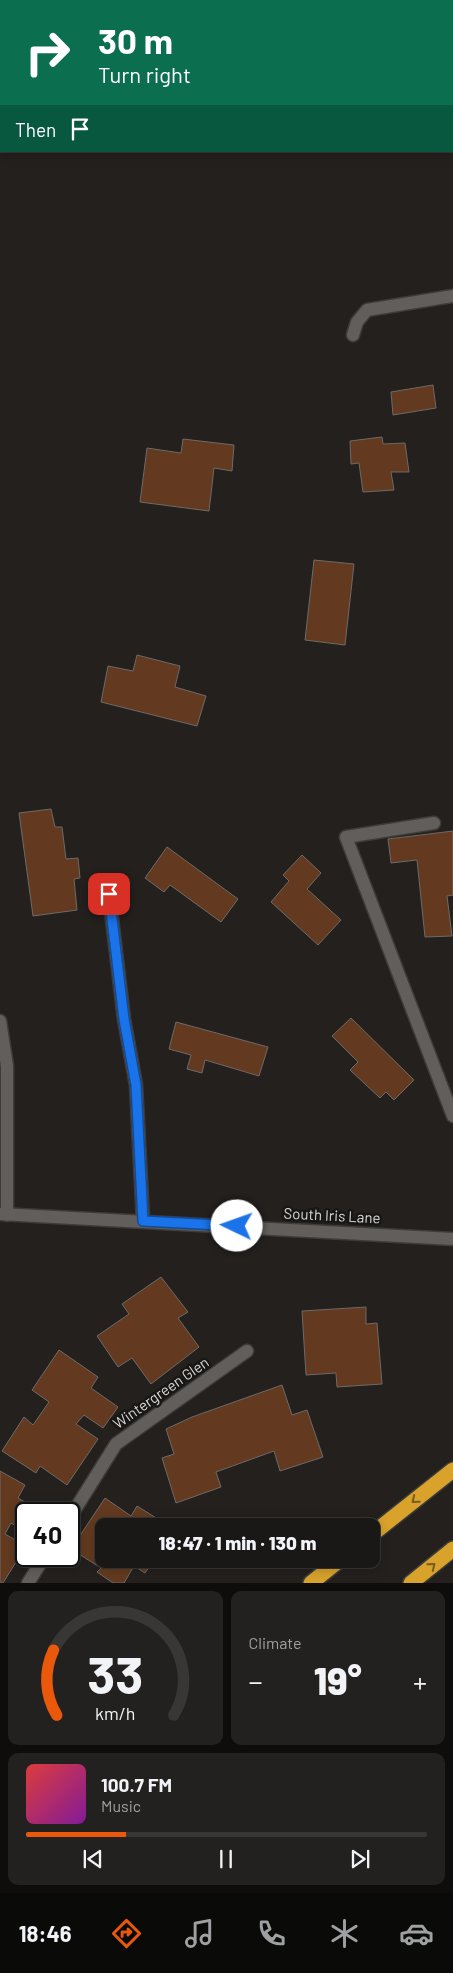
<!DOCTYPE html>
<html lang="en">
<head>
<meta charset="utf-8">
<style>
	:root { --surface:#1a1816; --page:#23211f; --text:#f1f3f6; --muted:#9fa0a1; --line:#383735; --accent:#ea580c }
	body { margin:0; font-family:Barlow,sans-serif; background:var(--page); color:var(--text); height:100vh; display:flex; flex-direction:column; font-size:19px; white-space:nowrap }
	* { box-sizing:border-box; margin:0 }
	p { font-size:16px; color:var(--muted) }
	.icon { flex:none; width:28px; height:28px; fill:none; stroke:currentColor; stroke-width:2; stroke-linecap:round; stroke-linejoin:round }
	.map { position:relative; height:1583px; overflow:hidden }
	.drawer { display:flex; flex-direction:column; gap:8px; padding:8px; background:#0e0d0c; flex:1 }
	.drawer>* { flex:none }
	.hud { position:absolute; left:0px; top:0px; width:454px; height:152px; box-shadow:0 2px 12px #0003,0 0 0 1px var(--line); background:#0b6e4f; color:#fff; overflow:hidden }
	.speed { position:absolute; left:15px; top:1502px; display:flex; gap:10px; font-size:25px; font-weight:700; text-align:center }
	.speed>* { display:grid; place-content:center; width:65px; height:65px; border-radius:50%; background:var(--surface); box-shadow:0 2px 12px #0003,0 0 0 1px var(--line); line-height:1 }
	.speed .limit { border:2px solid #111; border-radius:8px; background:#fff; color:#111 }
	.pin { position:absolute; display:grid; place-items:center; width:42px; height:42px; color:#fff; margin:-21px; border-radius:10px; box-shadow:0 2px 8px #0006 }
	.me { position:absolute; width:55px; margin:-28px; rotate:273deg; stroke-linejoin:round; filter:drop-shadow(0 0 4px #0008) }
	.turn { display:flex; align-items:center; gap:18px; height:105px; padding:0 15px; font-size:22px }
	.turn .icon { width:65px; height:65px; stroke-width:2.5 }
	.turn b { display:block; font-size:35px; line-height:42px }
	.then { display:flex; align-items:center; height:48px; padding:0 15px; background:#0003; gap:10px; font-size:19px }
	.big { font-size:38px; font-weight:800; line-height:1.1 }
	.drawer .tile { flex:1; display:flex; flex-direction:column; justify-content:center; gap:8px; min-width:0; padding:0 18px; border-radius:10px; background:var(--page) }
	.drawer .dial { align-items:center; gap:0 }
	.dial svg { height:130px; overflow:visible; fill:none; stroke:var(--line); stroke-width:7; stroke-linecap:round; text-anchor:middle }
	.dial text { fill:var(--text); stroke:none }
	.song { display:flex; align-items:center; gap:15px }
	.cover { width:60px; height:60px; border-radius:8px; background:linear-gradient(135deg,hsl(0 70% 55%),hsl(290 70% 35%)) }
	.played { height:5px; border-radius:2px; background:linear-gradient(90deg,var(--accent) 25%,var(--line) 25%) }
	.keys { display:flex; justify-content:space-around; direction:ltr }
	.heat { display:flex; justify-content:space-between; align-items:center; font-size:28px; direction:ltr }
	.drawer .tiles { flex:1; display:grid; gap:8px; grid-template-columns:1fr 1fr }
	.tile:last-child { grid-column:span 2 }
	.trip { position:absolute; left:95px; top:1518px; width:285px; height:50px; border-radius:10px; background:var(--surface); box-shadow:0 2px 12px #0003,0 0 0 1px var(--line); font-weight:800; line-height:50px; text-align:center }
	.menu { display:flex; height:80px; justify-content:space-around; align-items:center; background:#0a0a09; color:var(--muted) }
	.menu .icon { width:35px; height:35px }
	.menu .selected { color:var(--accent) }
	.menu b { font-size:22px; color:var(--text) }
	.map>svg:first-child { display:block }
	.building { fill:#633a1f; stroke:#6d6a68 }
	.lines { fill:none; stroke-linecap:round; stroke-linejoin:round }
	.lane-casing { stroke:#3e3c3a; stroke-width:15 }
	.street-casing { stroke:#3e3c3a; stroke-width:15 }
	.secondary-casing { stroke:#3e3c3a; stroke-width:15 }
	.highway-casing { stroke:#3e3c3a; stroke-width:18 }
	.lane { stroke:#615e5b; stroke-width:12 }
	.street { stroke:#615e5b; stroke-width:12 }
	.secondary { stroke:#615e5b; stroke-width:12 }
	.highway { stroke:#d8a22b; stroke-width:15 }
	.oneway { stroke:#785c20 }
	.route-casing { stroke:#114b97; stroke-width:12 }
	.route { stroke:#1a73e8; stroke-width:9 }
	.labels { text-anchor:middle; stroke-width:5; stroke-linejoin:round; paint-order:stroke }
	.street-label { font-size:15px; fill:#dbd9d8; stroke:#191715 }
</style>
</head>
<body>
<div class="map">
<svg width="453" height="1583" viewBox="0 0 453 1583">
	<rect width="100%" height="100%" fill="#23201e"/>
	<g class="building">
		<path d="M1,83V143H0V84Z"/>
		<path d="M433,385L436,408L393,415L391,392Z"/>
		<path d="M382,437L383,444L405,443L409,472H391L394,490L363,492L359,463L351,464L350,441Z"/>
		<path d="M183,439L234,445L232,471L214,468L209,511L140,502L147,448L181,453Z"/>
		<path d="M314,560L354,564L345,645L305,640Z"/>
		<path d="M137,655L180,666L175,687L206,696L197,726L101,702L108,666L133,671Z"/>
		<path d="M51,809L55,827H62L66,859L78,858L80,878L74,879L77,910L33,916L19,813Z"/>
		<path d="M453,831V895L447,896L452,936L425,937L417,860L391,863L388,839Z"/>
		<path d="M167,847L238,899L221,922L170,885L164,892L145,878Z"/>
		<path d="M302,855L321,873L307,889L341,920L318,945L271,902L289,881L283,875Z"/>
		<path d="M351,1018L414,1080L394,1100L386,1092L380,1098L350,1070L358,1062L332,1036Z"/>
		<path d="M176,1022L268,1047L259,1076L205,1060L202,1073L187,1069L191,1055L169,1049Z"/>
		<path d="M161,1277L188,1312L178,1318L199,1347L151,1384L132,1358L118,1367L97,1336L129,1314L122,1304Z"/>
		<path d="M366,1307V1324L377,1323L382,1384L337,1387L336,1373L306,1375L302,1311Z"/>
		<path d="M59,1350L98,1377L91,1388L118,1407L103,1428L84,1415L76,1424L98,1439L67,1485L40,1466L36,1473L2,1451L24,1417L33,1425L49,1402L32,1390Z"/>
		<path d="M282,1385L292,1415L307,1410L323,1457L280,1471L274,1451L216,1472L221,1487L176,1503L162,1458L174,1454L166,1429L192,1417Z"/>
		<path d="M0,1471L25,1485L18,1498L46,1514H26V1532L11,1523L5,1534L26,1546L3,1583H0Z"/>
		<path d="M105,1498L131,1516L137,1506L169,1526H104V1559H155L145,1573L134,1566L124,1583H113L97,1572L101,1568L71,1549Z"/>
	</g>
	<g class="lines">
		<defs>
			<g id="lane">
				<path d="M353,335L357,322L367,310L453,296"/>
				<path d="M434,823L346,837L453,1116"/>
				<path d="M109,894L124,1019L136,1085L143,1221"/>
			</g>
			<g id="street">
				<path d="M0,1021L7,1066V1215"/>
				<path d="M69,1519L116,1444L247,1351"/>
				<path d="M28,1583L45,1556"/>
			</g>
			<path id="secondary" d="M0,1214L453,1239"/>
			<g id="highway">
				<path d="M371,1535L453,1470"/>
				<path d="M311,1583L341,1559"/>
				<path d="M411,1583L453,1549"/>
			</g>
		</defs>
		<use href="#lane" class="lane-casing"/>
		<use href="#street" class="street-casing"/>
		<use href="#secondary" class="secondary-casing"/>
		<use href="#highway" class="highway-casing"/>
		<use href="#lane" class="lane"/>
		<use href="#street" class="street"/>
		<use href="#secondary" class="secondary"/>
		<use href="#highway" class="highway"/>
	</g>
	<defs><path id="oneway-chevron" d="M-2-3.5L2.5 0L-2 3.5" fill="none" stroke-width="1.6" stroke-linecap="round" stroke-linejoin="round" transform="scale(1.25)"/></defs>
	<g class="oneway">
		<use href="#oneway-chevron" transform="translate(415 1500) rotate(141)"/>
		<use href="#oneway-chevron" transform="translate(432 1566) rotate(-39)"/>
	</g>
	<g class="lines">
		<defs>
			<path id="route" d="M109,894L124,1019L136,1085L143,1221L237,1226"/>
		</defs>
		<use href="#route" class="route-casing"/>
		<use href="#route" class="route"/>
	</g>
	<g class="labels">
		<g class="street-label">
			<text transform="translate(332 1216) rotate(3)" y="5">South Iris Lane</text>
			<text transform="translate(161 1393) rotate(-35)" y="5">Wintergreen Glen</text>
		</g>
	</g>
</svg>
<div class="speed"><div class="limit">40</div></div>
<div class="pin" style="left:109px;top:894px;background:#d93025"><svg class="icon" aria-label="arrive" viewBox="0 0 24 24"><path d="M6 21V4h12l-3 4 3 4H6"/></svg></div>
<svg class="me" style="left:237px;top:1226px" viewBox="-20 -20 40 40"><circle r="19" fill="#fff"/><path d="M0-13L10 11 0 6-10 11z" fill="#1a73e8"/></svg>
<div class="trip">18:47 · 1 min · 130 m</div>
<div class="hud">
<div class="turn"><svg class="icon" aria-label="right" viewBox="0 0 24 24"><path d="M7 20v-9h11M14 6l5 5-5 5"/></svg><div><b>30 m</b>Turn right</div></div>
<div class="then">Then<svg class="icon" aria-label="arrive" viewBox="0 0 24 24"><path d="M6 21V4h12l-3 4 3 4H6"/></svg></div>
</div>
</div>
<section class="drawer">
<div class="tiles">
<div class="tile dial"><svg viewBox="0 0 100 80">
<path d="M14 69A42 42 0 1 1 86 69"/>
<path d="M14 69A42 42 0 0 1 12 29" stroke="#ea580c"/>
<text x="50" y="56" font-size="32" font-weight="700">33</text>
<text x="50" y="72" font-size="11">km/h</text>
</svg></div>
<div class="tile"><p>Climate</p>
<div class="heat"><a>−</a><b class="big">19°</b><a>+</a></div>
</div>
<div class="tile">
<div class="song"><i class="cover"></i><div><b>100.7 FM</b><p>Music</p></div></div>
<div class="played"></div>
<div class="keys"><svg class="icon" aria-label="previous" viewBox="0 0 24 24"><path d="M18 5L8 12l10 7zM5 5v14"/></svg><svg class="icon" aria-label="pause" viewBox="0 0 24 24"><path d="M8 5v14M16 5v14"/></svg><svg class="icon" aria-label="next" viewBox="0 0 24 24"><path d="M6 5l10 7-10 7zM19 5v14"/></svg></div>
</div>
</div>
</section>
<nav class="menu">
<b>18:46</b>
<svg class="icon selected" aria-label="directions" viewBox="0 0 24 24"><path d="M12 3l9 9-9 9-9-9zM9 14v-3h6M13 9l2 2-2 2"/></svg>
<svg class="icon" aria-label="music" viewBox="0 0 24 24"><path d="M9 18V5l10-2v13"/><circle cx="6" cy="18" r="3"/><circle cx="16" cy="16" r="3"/></svg>
<svg class="icon" aria-label="phone" viewBox="0 0 24 24"><path d="M5 4h4l2 5-3 2q2 4 5 5l2-3 5 2v4C11 20 4 13 5 4z"/></svg>
<svg class="icon" aria-label="climate" viewBox="0 0 24 24"><path d="M12 3v18M4 7l16 10M4 17L20 7"/></svg>
<svg class="icon" aria-label="car" viewBox="0 0 24 24"><path d="M5 17H2v-5l4-1 3-4h7l3 4 3 1v5h-3M9 17h6M6 11h13"/><circle cx="7" cy="17" r="2"/><circle cx="17" cy="17" r="2"/></svg>
</nav>
</body>
</html>
